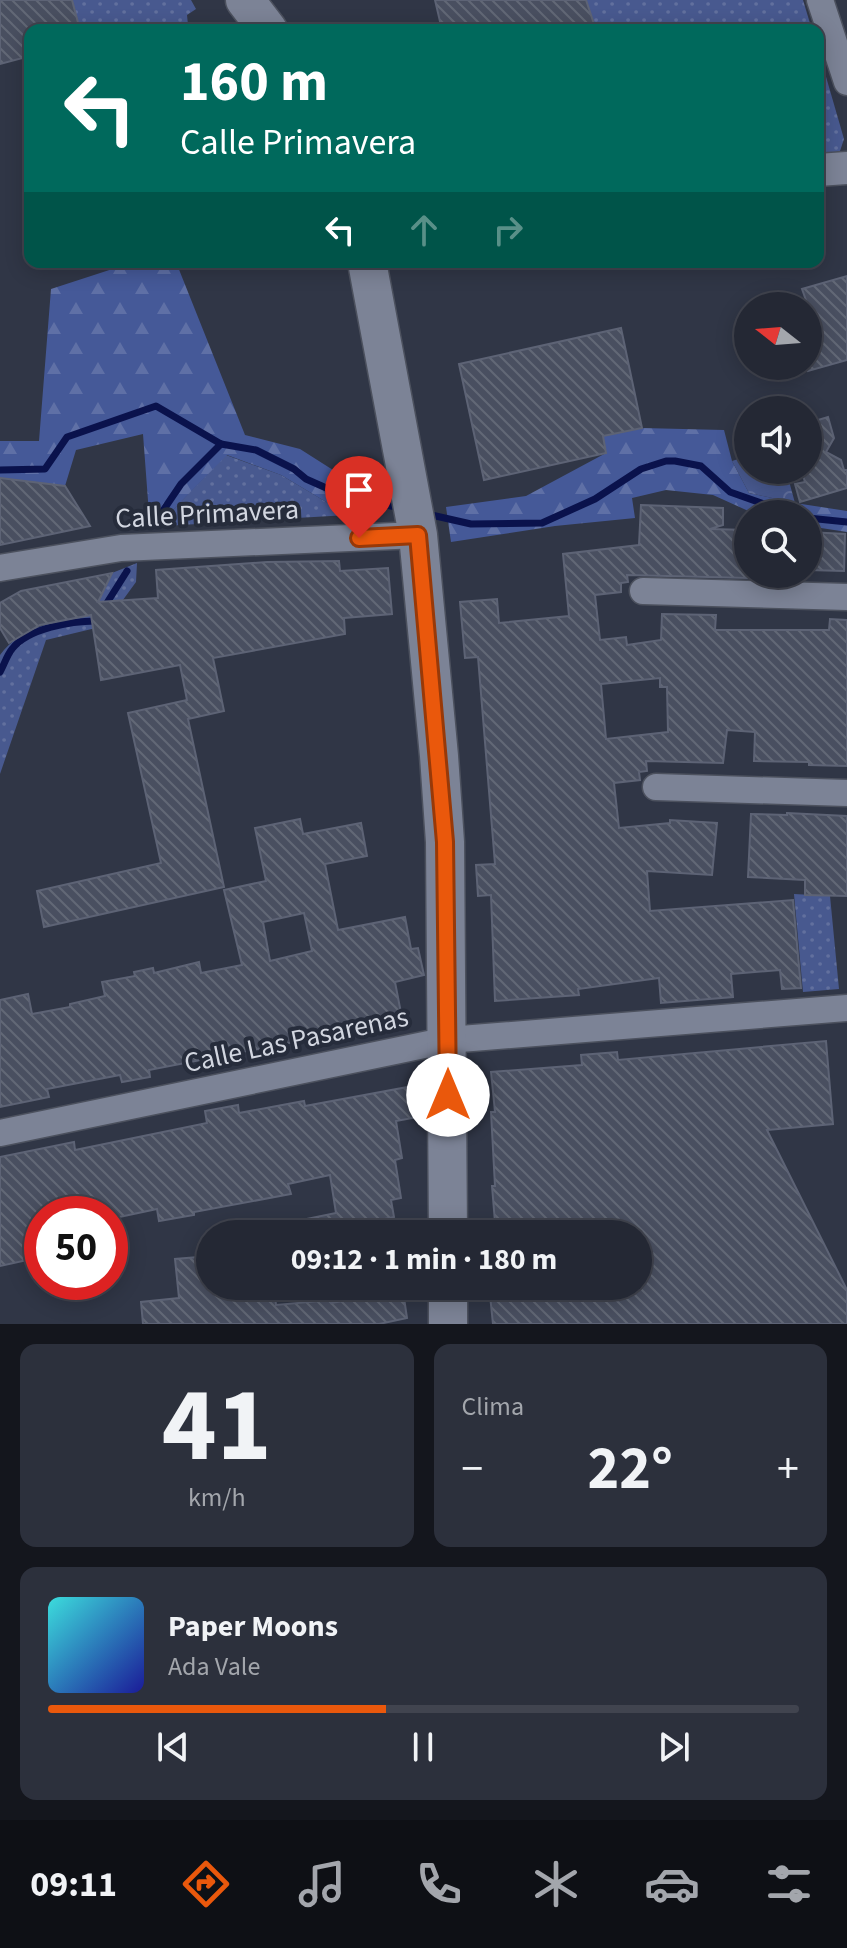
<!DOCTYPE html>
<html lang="es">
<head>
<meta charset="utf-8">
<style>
	:root { --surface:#242834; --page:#2c303c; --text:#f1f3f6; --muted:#a3a6ac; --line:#41444f; --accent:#ea580c }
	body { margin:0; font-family:"Source Sans 3",sans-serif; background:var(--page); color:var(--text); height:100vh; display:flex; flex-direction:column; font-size:30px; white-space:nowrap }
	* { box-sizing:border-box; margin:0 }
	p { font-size:26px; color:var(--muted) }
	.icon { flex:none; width:44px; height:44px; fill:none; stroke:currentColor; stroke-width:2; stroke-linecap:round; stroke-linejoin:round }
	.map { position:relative; height:1324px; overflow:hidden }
	.details { display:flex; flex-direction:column; gap:20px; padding:20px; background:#14161d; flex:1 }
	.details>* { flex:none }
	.hud { position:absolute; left:24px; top:24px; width:800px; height:244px; border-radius:16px; box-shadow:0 4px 20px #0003,0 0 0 2px var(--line); background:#00695c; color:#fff; overflow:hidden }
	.needle { width:52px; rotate:287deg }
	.tools { position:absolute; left:734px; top:292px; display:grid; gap:16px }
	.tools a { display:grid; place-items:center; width:88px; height:88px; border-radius:50%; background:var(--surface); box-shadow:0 4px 20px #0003,0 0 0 2px var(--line); font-size:40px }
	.speed { position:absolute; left:24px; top:1196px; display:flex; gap:16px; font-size:40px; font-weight:700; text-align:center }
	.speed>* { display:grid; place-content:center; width:104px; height:104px; border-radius:50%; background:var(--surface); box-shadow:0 4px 20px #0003,0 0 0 2px var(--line); line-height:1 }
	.speed .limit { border:12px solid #d22; background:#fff; color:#111 }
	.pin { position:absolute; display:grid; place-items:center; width:68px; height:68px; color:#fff; margin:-82px -34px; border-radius:50% 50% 50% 0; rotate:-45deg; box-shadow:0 0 8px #0007 }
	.pin .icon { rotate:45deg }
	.me { position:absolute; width:88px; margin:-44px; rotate:0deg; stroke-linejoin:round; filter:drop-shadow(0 0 6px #0008) }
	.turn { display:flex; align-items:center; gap:28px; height:168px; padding:0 24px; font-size:36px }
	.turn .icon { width:104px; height:104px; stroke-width:2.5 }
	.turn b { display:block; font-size:56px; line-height:68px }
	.lanes { display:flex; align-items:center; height:76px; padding:0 24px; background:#0003; justify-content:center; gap:40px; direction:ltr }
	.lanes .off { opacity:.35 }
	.big { font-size:60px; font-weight:700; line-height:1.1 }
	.details .widget { flex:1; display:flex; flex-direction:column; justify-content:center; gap:12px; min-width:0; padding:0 28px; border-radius:16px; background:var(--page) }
	.details .dial { align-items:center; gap:0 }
	.dial b { font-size:104px; line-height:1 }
	.song { display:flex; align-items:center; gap:24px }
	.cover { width:96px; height:96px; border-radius:12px; background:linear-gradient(135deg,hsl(180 70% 55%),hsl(240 70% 35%)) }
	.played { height:8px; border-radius:4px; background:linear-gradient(90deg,var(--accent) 45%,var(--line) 45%) }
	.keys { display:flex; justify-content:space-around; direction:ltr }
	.heat { display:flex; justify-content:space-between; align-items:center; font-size:44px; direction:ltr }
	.details .tiles { flex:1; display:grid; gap:20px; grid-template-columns:1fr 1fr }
	.widget:last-child { grid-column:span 2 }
	.trip { position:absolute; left:196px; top:1220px; width:456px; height:80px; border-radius:40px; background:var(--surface); box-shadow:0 4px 20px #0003,0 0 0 2px var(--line); font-weight:700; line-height:80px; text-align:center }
	.tab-bar { display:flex; height:128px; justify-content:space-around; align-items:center; background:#0e1015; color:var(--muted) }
	.tab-bar .icon { width:56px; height:56px }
	.tab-bar .selected { color:var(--accent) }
	.tab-bar b { font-size:36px; color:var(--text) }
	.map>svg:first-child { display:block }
	.grass { fill:url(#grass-dots) }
	.forest { fill:url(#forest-firs) }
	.park { fill:url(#park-crowns) }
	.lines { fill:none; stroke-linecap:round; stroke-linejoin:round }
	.stream { stroke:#0a124c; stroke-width:7 }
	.building { fill:url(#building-back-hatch); stroke:#5d6375; stroke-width:2; fill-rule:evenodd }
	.minor-casing { stroke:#4c515e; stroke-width:29 }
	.tertiary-casing { stroke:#4c515e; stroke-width:35 }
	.secondary-casing { stroke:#4c515e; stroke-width:41 }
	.minor { stroke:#7c8396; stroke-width:26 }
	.tertiary { stroke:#7c8396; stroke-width:32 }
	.secondary { stroke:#7c8396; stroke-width:38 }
	.route-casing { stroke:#983908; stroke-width:20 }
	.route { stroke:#ea580c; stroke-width:14 }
	.labels { text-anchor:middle; stroke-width:8; stroke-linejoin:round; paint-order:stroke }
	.street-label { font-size:28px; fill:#d2d6e0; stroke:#262c3b }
</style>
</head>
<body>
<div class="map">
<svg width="847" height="1324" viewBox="0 0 847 1324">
	<defs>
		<pattern id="grass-dots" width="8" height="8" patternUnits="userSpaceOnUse" patternTransform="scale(2)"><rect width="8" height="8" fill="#48598f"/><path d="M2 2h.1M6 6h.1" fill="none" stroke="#62709e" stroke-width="1.8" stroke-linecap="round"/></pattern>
		<pattern id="forest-firs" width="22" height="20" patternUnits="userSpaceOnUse" patternTransform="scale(2)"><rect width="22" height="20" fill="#455998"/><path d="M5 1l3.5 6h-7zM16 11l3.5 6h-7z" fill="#5f70a6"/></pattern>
		<pattern id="park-crowns" width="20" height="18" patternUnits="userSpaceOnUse" patternTransform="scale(2)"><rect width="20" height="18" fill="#48598f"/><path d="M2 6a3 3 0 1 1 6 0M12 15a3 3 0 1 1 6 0" fill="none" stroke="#62709e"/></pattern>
		<pattern id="building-back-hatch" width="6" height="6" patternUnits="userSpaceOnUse" patternTransform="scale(2)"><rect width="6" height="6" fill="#494f60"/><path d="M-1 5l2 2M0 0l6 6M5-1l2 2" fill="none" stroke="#626876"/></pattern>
	</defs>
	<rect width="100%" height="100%" fill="#303646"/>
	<g class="grass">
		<path d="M72,0H191L196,9L187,15L188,25L170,30H80Z"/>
		<path d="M586,0H803L812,30H596Z"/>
		<path d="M818,49L844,139L840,151L818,157Z"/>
		<path d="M226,455L281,475L348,515L164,526L165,518Z"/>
		<path d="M137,563L136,582L104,626L46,640L0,774V655C22,625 58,621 92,615L112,573Z"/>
		<path d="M794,894L830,896L839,989L803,992Z"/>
	</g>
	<g class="forest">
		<path d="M134,262H176L245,435L300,449L344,477L386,495L385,511L348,515L281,475L227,455L165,518L164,526L150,527L143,434L76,450L65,486L0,478V441H39L51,289Z"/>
		<path d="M642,428L724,430L732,461L749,493L795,503L847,511V532L808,526V514H755L713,495L666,490L632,498L635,518L555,526L451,542L446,507L526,496L606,453L603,436Z"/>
	</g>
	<path class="park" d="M748,456V470H786L795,503L749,493L732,461Z"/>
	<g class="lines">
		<g class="stream">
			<path d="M0,470L45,469L67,437L156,406L221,444L256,450L294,469L306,479L342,495L400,508"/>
			<path d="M427,514L471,524L542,523L595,499L641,469L666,461H675L701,466L730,492L792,514"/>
			<path d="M808,518L847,522"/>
			<path d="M156,521L181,484L221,444"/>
			<path d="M105,606L127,571"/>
			<path d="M0,672C4,665 7,655 12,649C28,628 72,621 96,621L99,617"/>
		</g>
	</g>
	<g class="building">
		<path d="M0,0H72L80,30H30V56L0,64Z"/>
		<path d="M435,0H586L596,30H442Z"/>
		<path d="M847,276V360L808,371V306L802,289Z"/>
		<path d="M621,328L642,428L603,436L606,453L484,480L459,364Z"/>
		<path d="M828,417L834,438L826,452L841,460L844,470H847V488L800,502L795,484L805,482L802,472L808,470V423Z"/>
		<path d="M0,478L65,486L90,526L0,545Z"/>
		<path d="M641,505L723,508V525L710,529L748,530V578L627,575L628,582L621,583V592L595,595L600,640L626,637L627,645L661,640L662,614L716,615L715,630H829L830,619L847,620V766L809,765V762L754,761L755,732L727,730L723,763L646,761L647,771L639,772L640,780L614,783L619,828L670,823V820L717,823L712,875L647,871L650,911L793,900L801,988L782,989L780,970L731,974L733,997L661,1003L659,978L578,989L579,995L495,1001L491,895L478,896L476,865L495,864L478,657L465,658L460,602L497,599L499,623L569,616L563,554L639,545ZM660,678V687H667L668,732L606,739L601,684Z"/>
		<path d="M808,532L845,534L844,571L808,570Z"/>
		<path d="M339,561L340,571L388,568L392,614L344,618L345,634L213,658L224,711L188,719L224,887L44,927L37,891L161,863L128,713L187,700L180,665L101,680L91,615L40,625L9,643L0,628V603L21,591L112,573L98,602L158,598L156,570L267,562Z"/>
		<path d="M787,813L847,816V896L805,895V880L748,877L751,814L787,815Z"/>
		<path d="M300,819L303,834L361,823L367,856L325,864L338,930L405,917L411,949L418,948L424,975L395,982L401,1013L322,1028L323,1035L294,1042L149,1070L150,1077L122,1082L120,1075L47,1089L49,1097L0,1107V1000L28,994L32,1014L70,1007V1004L105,996L102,982L135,976L134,972L153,968L154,973L199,962L201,973L242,965L224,890L266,881L255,828ZM304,913L312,951L270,961L263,922Z"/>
		<path d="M826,1041L833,1124L767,1130L847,1290V1324H493L490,1295L495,1294V1286H638V1234H496L492,1186H495L491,1112H495L491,1072L582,1065L581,1055L617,1052L618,1060Z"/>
		<path d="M413,1086L418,1117L396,1121L402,1158L395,1160L401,1198L391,1200L394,1217L371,1222L374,1234H278L277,1225L336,1213L330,1175L288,1184L291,1194L194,1212V1215L159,1221L157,1209L110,1219V1214H42V1252L31,1254L32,1259L0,1266V1157L74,1142L75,1150L207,1123L205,1111L238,1105L239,1113L304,1101L305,1106Z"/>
		<path d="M210,1256V1286H274L276,1305L331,1300V1303L403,1291L407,1318L379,1324H143L141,1302L179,1298L175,1259Z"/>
	</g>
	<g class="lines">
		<defs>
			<g id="minor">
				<path d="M820,0L847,82"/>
				<path d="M0,568L121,548L418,535"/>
				<path d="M643,591L847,597"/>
				<path d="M656,787L847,793"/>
				<path d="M0,1133L448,1040L847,1008"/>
			</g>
			<path id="tertiary" d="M818,170L847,168"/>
			<g id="secondary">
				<path d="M245,0L268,30"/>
				<path d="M367,262L418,535L439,756L445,842L448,1234"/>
				<path d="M448,1286V1324"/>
			</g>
		</defs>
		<use href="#minor" class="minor-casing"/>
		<use href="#tertiary" class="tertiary-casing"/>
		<use href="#secondary" class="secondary-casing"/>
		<use href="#minor" class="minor"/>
		<use href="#tertiary" class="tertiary"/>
		<use href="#secondary" class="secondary"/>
	</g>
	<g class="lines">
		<defs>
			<path id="route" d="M359,538L418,535L445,842L448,1095"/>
		</defs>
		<use href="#route" class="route-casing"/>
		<use href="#route" class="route"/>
	</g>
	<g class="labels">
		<g class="street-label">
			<text transform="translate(207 513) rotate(-3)" y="10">Calle Primavera</text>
			<text transform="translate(296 1039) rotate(-12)" y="10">Calle Las Pasarenas</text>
		</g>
	</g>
</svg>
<div class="tools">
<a><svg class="needle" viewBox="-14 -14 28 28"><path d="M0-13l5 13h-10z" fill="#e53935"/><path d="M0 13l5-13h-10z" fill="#a3a6ac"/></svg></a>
<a><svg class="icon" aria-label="sound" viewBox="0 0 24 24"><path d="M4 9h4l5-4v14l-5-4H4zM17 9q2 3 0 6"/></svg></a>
<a><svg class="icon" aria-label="search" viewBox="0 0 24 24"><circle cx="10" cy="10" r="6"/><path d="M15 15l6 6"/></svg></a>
</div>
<div class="speed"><div class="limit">50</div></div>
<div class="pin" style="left:359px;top:538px;background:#d93025"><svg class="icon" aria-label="arrive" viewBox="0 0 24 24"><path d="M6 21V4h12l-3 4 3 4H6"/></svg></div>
<svg class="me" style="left:448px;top:1095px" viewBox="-20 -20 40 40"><circle r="19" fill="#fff"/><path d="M0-13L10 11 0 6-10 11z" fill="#ea580c"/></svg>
<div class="trip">09:12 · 1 min · 180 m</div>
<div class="hud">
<div class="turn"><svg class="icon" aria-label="left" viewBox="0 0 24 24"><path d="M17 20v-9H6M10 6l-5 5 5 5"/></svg><div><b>160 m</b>Calle Primavera</div></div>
<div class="lanes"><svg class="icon" aria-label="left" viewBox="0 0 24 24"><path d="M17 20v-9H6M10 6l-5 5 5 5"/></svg><svg class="icon off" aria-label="ahead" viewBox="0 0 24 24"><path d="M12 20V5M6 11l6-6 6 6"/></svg><svg class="icon off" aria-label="right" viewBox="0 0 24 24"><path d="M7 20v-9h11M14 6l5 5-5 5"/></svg></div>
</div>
</div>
<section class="details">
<div class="tiles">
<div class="widget dial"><b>41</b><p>km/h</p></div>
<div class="widget"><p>Clima</p>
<div class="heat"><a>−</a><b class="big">22°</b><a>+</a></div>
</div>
<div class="widget">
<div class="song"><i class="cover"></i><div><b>Paper Moons</b><p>Ada Vale</p></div></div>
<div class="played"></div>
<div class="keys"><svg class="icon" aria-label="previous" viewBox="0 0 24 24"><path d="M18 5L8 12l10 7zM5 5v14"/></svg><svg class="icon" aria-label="pause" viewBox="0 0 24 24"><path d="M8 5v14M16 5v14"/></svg><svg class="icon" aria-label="next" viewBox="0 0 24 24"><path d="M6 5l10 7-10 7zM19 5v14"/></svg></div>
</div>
</div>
</section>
<nav class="tab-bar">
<b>09:11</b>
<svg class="icon selected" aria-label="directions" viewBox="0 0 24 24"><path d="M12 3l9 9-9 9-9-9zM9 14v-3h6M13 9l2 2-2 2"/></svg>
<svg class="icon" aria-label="music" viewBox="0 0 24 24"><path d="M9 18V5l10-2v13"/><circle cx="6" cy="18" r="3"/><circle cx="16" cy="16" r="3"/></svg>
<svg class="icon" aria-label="phone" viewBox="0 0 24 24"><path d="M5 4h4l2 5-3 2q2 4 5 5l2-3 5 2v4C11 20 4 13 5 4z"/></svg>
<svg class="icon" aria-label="climate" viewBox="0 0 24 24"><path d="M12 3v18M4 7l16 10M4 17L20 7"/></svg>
<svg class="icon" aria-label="car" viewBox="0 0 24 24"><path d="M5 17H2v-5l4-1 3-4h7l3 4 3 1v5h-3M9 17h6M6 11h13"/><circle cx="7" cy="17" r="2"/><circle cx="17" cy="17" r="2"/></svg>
<svg class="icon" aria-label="filters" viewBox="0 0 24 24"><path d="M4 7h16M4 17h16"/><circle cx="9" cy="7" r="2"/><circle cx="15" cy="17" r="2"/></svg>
</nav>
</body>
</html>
